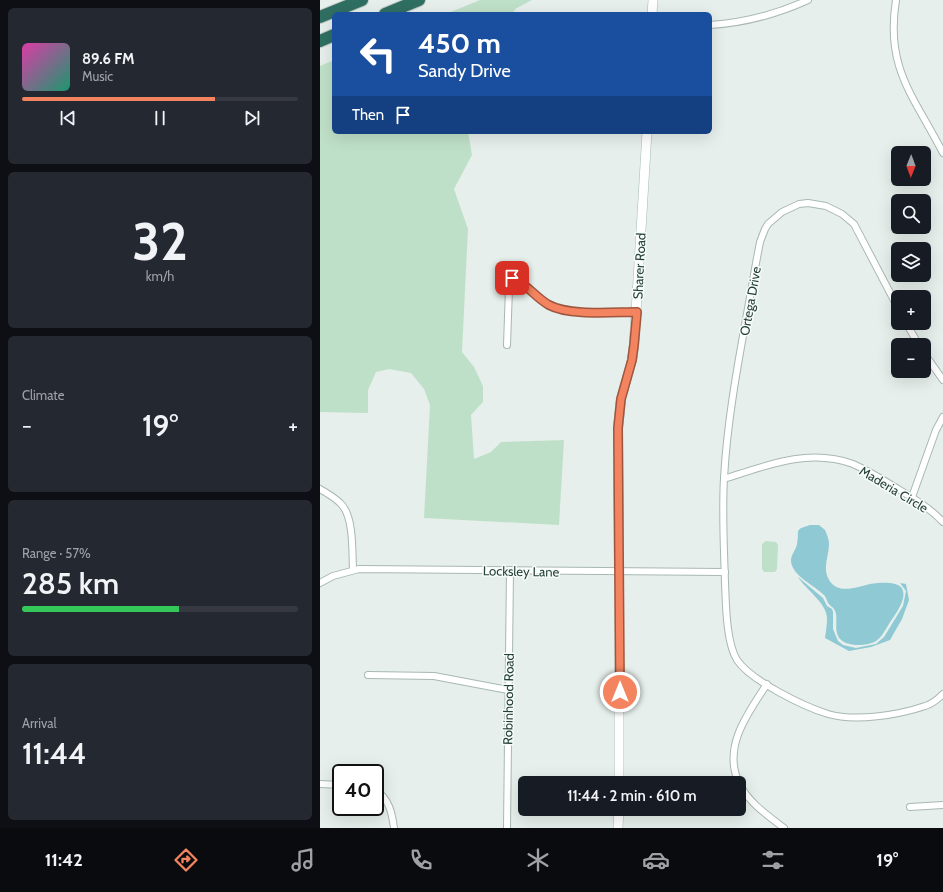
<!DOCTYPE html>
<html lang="en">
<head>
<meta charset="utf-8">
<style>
	:root { --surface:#171b24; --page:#242831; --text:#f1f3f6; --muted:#9ea1a6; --line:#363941; --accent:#f4845f }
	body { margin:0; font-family:Cabin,sans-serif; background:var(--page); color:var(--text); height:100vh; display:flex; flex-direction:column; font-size:15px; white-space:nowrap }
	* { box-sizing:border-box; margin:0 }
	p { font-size:13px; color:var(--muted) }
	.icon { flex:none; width:22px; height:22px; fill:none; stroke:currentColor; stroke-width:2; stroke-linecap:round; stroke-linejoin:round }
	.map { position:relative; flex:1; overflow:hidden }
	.side { display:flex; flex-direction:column; gap:8px; padding:8px; background:#0d0f14; width:320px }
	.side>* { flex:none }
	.top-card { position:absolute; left:12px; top:12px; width:380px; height:122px; border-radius:6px; box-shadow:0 4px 16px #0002; background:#1a4fa0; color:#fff; overflow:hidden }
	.needle { width:26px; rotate:181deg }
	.tools { position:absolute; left:571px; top:146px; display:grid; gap:8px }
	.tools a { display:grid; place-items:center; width:40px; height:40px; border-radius:6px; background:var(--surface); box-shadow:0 4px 16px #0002; font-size:20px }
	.speed { position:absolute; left:12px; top:764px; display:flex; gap:8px; font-size:20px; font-weight:700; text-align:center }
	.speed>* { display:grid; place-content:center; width:52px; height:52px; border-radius:50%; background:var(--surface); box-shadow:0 4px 16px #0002; line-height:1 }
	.speed .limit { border:2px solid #111; border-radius:6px; background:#fff; color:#111 }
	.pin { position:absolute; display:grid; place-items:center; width:34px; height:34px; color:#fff; margin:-17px; border-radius:8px; box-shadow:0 2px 6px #0006 }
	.me { position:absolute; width:44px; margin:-22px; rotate:0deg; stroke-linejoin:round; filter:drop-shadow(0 0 3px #0008) }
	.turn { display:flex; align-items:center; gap:14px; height:84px; padding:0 20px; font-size:18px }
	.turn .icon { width:52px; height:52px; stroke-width:2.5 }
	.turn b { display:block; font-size:28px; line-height:34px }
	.then { display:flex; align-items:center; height:38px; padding:0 20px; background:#0003; gap:8px; font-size:15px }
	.big { font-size:30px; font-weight:600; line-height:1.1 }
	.side .card { flex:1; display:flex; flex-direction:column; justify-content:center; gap:6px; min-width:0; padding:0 14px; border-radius:6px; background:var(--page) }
	.side .dial { align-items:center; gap:0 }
	.dial b { font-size:52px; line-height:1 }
	.song { display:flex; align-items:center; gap:12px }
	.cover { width:48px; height:48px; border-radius:6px; background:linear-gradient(135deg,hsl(320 70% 55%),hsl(160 70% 35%)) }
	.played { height:4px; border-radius:2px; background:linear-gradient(90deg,var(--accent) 70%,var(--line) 70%) }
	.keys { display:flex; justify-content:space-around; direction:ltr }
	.heat { display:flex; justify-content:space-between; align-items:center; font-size:22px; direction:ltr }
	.charge { height:6px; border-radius:3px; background:linear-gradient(90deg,#34c759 57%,var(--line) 0) }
	.trip { position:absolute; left:198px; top:776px; width:228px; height:40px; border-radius:6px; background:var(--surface); box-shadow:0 4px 16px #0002; font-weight:600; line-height:40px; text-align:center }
	.tab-bar { display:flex; height:64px; justify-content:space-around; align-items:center; background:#090b0e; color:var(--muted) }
	.tab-bar .icon { width:28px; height:28px }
	.tab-bar .selected { color:var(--accent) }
	.tab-bar b { font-size:18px; color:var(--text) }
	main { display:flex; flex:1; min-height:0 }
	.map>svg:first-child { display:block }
	.green { fill:#bfe0c8 }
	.water { fill:#8ec9d4 }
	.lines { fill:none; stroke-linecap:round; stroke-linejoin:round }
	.street-casing { stroke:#a8b8b2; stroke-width:8 }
	.secondary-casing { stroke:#a4bbb3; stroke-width:10 }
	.highway-casing { stroke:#c2cac8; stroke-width:14 }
	.street { stroke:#fff; stroke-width:6 }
	.secondary { stroke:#fff; stroke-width:9 }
	.highway { stroke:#2f6f62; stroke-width:12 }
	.route-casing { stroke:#9f563e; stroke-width:10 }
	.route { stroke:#f4845f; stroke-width:7 }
	.labels { text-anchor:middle; stroke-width:3; stroke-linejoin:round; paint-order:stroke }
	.street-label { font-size:13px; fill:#24423a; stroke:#f7fbf9 }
</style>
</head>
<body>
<main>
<section class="side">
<div class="card">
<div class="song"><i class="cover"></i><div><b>89.6 FM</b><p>Music</p></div></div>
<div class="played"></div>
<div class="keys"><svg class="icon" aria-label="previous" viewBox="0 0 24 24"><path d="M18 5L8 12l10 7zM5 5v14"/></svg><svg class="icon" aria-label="pause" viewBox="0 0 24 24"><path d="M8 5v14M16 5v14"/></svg><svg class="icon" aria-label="next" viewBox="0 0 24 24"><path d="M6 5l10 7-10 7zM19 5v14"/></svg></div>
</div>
<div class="card dial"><b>32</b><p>km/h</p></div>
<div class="card"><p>Climate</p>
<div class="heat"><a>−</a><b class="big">19°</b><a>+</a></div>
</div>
<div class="card"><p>Range · 57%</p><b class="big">285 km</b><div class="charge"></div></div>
<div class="card"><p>Arrival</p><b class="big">11:44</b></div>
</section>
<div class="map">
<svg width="623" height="828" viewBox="0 0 623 828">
	<rect width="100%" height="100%" fill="#e6efeb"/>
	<g class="green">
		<path d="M160,0H212L195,9L193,14H126Z"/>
		<path d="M14,60V132H148L152,155L134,189L148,229L142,352L154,367L163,386V402L151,415L154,459L171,452L181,442L244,440L239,525L104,518L110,405L104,389L91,373L69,369L56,372L48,390V413L0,412V66Z"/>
		<path d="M446,541L456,542L458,545L457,569L455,572H444L442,569V544Z"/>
	</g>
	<g class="water">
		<path d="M490,525H499L505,530C507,535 509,539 509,544C509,556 502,568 509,580C518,595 537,587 550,584C559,583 566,582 575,584C579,585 582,587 583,591C586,601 574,616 569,624C565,630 562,637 556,641C546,647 523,647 518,636C514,627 519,616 514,609C513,607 511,607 510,605C507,603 507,598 504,595C494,585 472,576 471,561C471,554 476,550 477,544C480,530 473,530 490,525Z"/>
		<path d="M478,577L503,598L507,606L512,609L513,612V629L518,641L523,645L536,648L556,644L564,637L583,606L586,591L580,583L586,584L589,600L582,619L570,640L551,647L529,651L505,638C506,631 507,625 507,618C507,603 485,589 478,577Z"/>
	</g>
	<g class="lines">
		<defs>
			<g id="street">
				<path d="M576,0C565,69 594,96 623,153"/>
				<path d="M390,25C424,23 457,14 488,0"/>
				<path d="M578,308L534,224L522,214L506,206L488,203L479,204L462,212L448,224L445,229L440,242L436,263C424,334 408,406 404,478C402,513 404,548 405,583C406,604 406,642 417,660C431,681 485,707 508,714C535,722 579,715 605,706C612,704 618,699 623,694"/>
				<path d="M586,323L599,345"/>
				<path d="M187,345L189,288L190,280L192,278C205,282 216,298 229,305C249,316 293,312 317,312"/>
				<path d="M604,353L623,380"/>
				<path d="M404,479C447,465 489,448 533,464C547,470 560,478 573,486C591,497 609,507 623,522"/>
				<path d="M0,489C8,494 16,498 22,505C34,519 32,552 33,569"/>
				<path d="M592,497L616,430L623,417"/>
				<path d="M0,583L13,576L39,569L405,572"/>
				<path d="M48,675L114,676L188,690"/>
				<path d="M419,783C402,747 428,713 447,684"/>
				<path d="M419,783C428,802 447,815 464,828"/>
				<path d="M0,784L21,785"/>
				<path d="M55,790C69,798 72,813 74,828"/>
				<path d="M590,807L623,805"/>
				<path d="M187,828L190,570"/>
			</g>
			<g id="secondary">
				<path d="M332,14L333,0"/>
				<path d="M299,783V571L298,428L301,399L312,360L314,345L327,132"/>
				<path d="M298,828L299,809"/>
			</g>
			<g id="highway">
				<path d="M65,14L99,0"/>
				<path d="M0,17L42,0"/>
				<path d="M0,41L14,35"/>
			</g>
		</defs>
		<use href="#street" class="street-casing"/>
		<use href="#secondary" class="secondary-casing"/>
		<use href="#highway" class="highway-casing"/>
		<use href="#street" class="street"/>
		<use href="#secondary" class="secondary"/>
		<use href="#highway" class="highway"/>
	</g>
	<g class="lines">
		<defs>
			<path id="route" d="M192,278C205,282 216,298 229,305C249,316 293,312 317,312L314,345L312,360L301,399L298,428L300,692"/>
		</defs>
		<use href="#route" class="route-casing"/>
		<use href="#route" class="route"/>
	</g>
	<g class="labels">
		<g class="street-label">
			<text transform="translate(319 266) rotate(-87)" y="5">Sharer Road</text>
			<text transform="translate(430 301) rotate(-80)" y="5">Ortega Drive</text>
			<text transform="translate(574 489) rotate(31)" y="5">Maderia Circle</text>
			<text transform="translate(201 571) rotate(1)" y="5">Locksley Lane</text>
			<text transform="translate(188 699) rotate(-89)" y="5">Robinhood Road</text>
		</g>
	</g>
</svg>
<div class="tools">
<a><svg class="needle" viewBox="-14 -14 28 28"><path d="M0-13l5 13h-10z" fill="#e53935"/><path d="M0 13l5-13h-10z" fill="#9ea1a6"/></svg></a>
<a><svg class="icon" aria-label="search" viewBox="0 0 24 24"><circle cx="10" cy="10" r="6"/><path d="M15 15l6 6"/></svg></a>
<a><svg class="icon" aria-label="layers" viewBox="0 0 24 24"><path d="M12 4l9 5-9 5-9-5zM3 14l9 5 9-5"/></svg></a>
<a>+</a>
<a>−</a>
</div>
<div class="speed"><div class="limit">40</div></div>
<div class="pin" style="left:192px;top:278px;background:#d93025"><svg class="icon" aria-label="arrive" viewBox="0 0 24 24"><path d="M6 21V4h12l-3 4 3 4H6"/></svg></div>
<svg class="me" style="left:300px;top:692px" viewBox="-20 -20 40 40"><circle r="17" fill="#f4845f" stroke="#fff" stroke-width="3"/><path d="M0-11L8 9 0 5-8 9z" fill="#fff"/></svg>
<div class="trip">11:44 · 2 min · 610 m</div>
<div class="top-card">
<div class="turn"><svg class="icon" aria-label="left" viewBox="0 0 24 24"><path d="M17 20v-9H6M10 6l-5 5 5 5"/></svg><div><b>450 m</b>Sandy Drive</div></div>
<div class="then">Then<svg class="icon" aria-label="arrive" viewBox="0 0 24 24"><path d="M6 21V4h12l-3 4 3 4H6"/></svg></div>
</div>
</div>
</main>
<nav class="tab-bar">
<b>11:42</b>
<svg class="icon selected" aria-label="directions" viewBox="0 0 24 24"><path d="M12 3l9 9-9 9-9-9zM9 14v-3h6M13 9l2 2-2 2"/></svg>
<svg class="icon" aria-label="music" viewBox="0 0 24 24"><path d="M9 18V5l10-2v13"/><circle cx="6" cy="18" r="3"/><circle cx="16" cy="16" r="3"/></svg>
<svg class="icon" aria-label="phone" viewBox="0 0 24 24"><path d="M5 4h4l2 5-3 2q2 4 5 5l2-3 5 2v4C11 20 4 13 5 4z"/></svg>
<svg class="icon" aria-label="climate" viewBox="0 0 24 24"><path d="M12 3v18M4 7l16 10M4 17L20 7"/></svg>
<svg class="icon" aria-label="car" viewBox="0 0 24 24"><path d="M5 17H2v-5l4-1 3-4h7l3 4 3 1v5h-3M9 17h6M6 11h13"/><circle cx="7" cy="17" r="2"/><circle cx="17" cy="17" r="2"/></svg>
<svg class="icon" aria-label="filters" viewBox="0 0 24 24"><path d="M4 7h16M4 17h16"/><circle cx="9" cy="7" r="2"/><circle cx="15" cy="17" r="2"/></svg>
<b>19°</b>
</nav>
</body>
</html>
